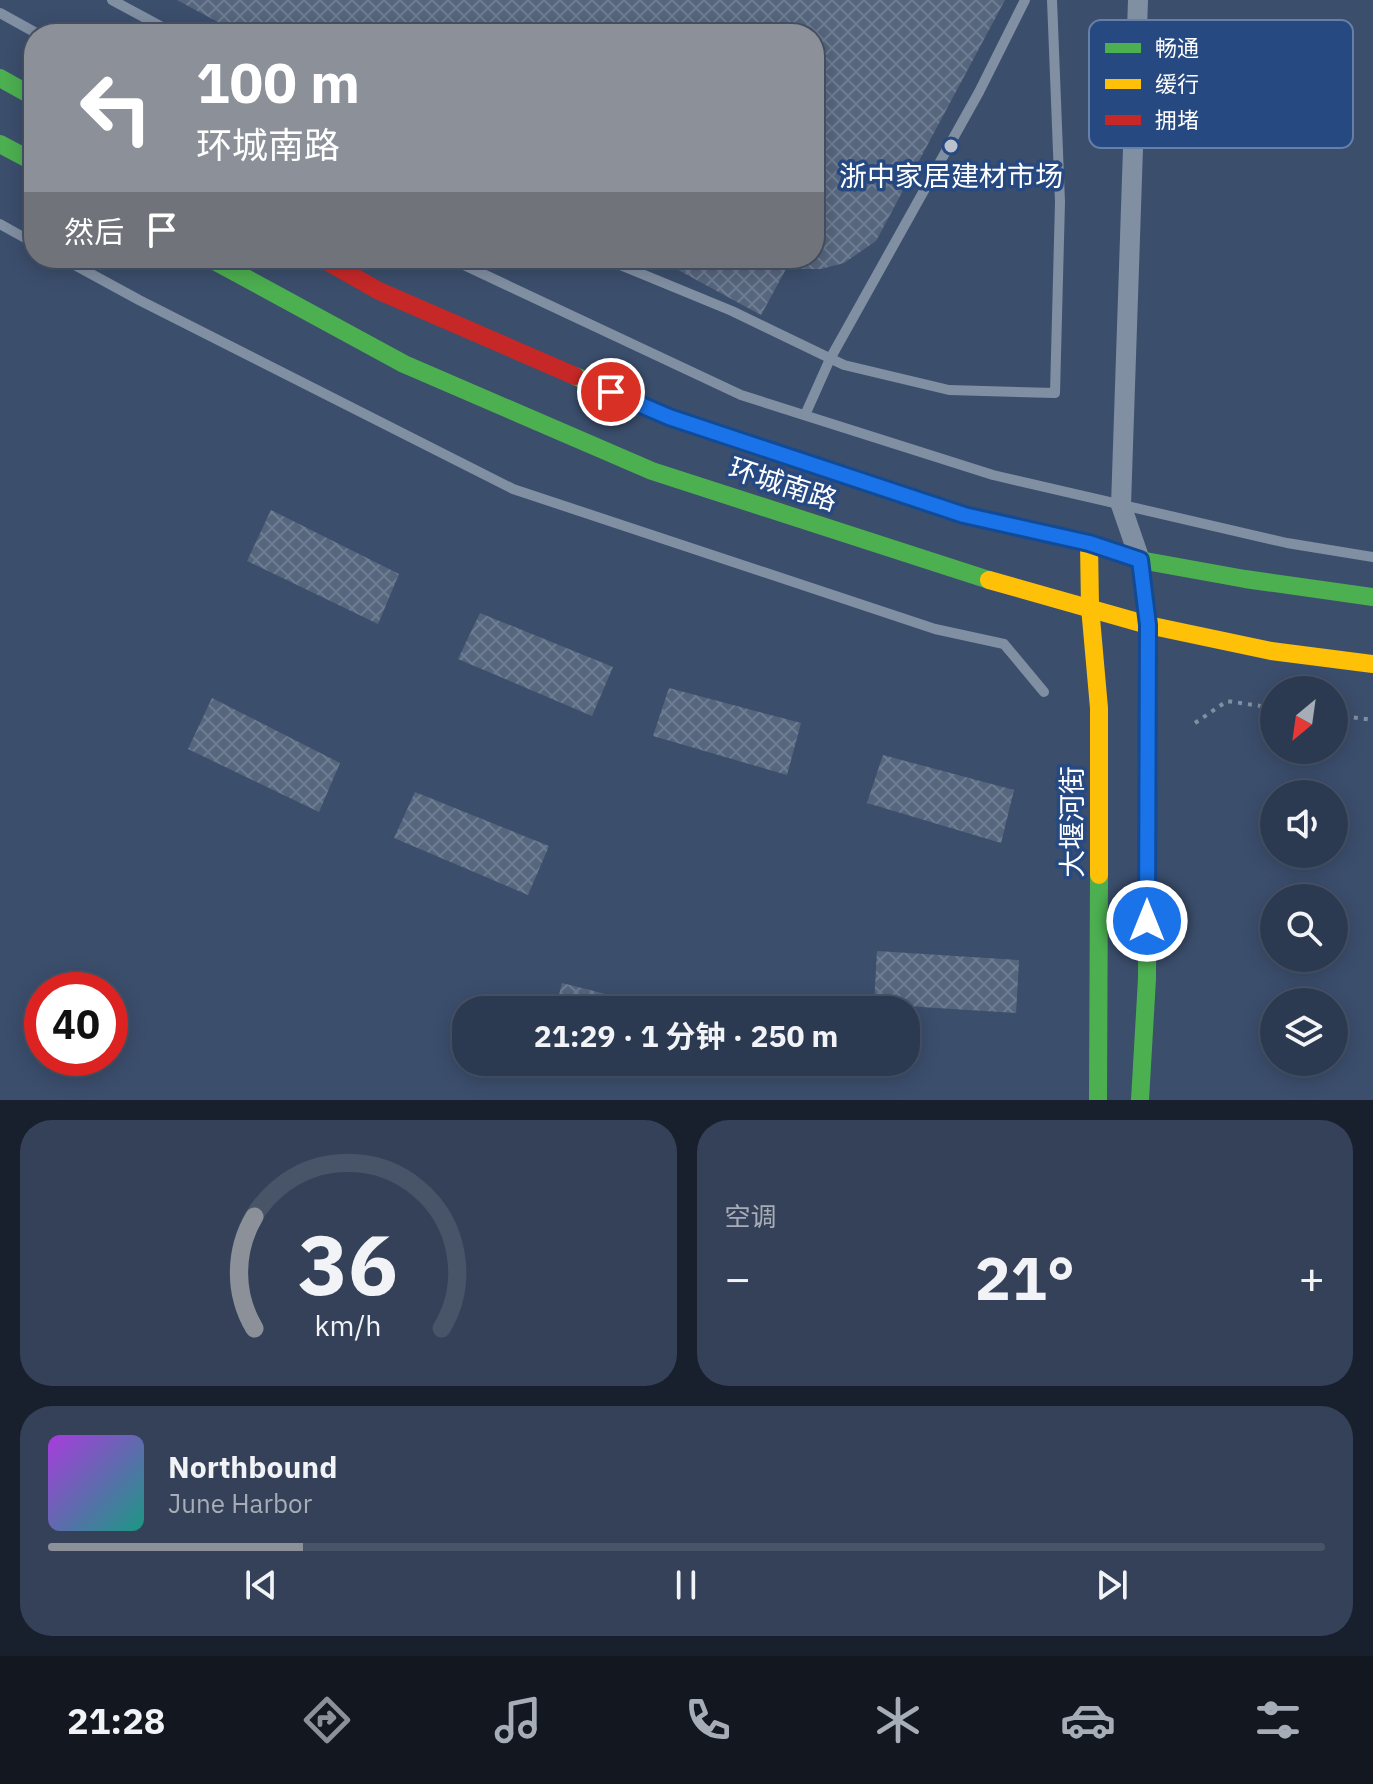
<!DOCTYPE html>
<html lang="zh">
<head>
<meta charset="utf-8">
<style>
	:root { --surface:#2c3a51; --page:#344158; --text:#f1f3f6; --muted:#a6adb7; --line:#485468; --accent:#8c9099 }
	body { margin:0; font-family:"IBM Plex Sans","Noto Sans SC",sans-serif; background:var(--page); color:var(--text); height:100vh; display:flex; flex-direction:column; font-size:30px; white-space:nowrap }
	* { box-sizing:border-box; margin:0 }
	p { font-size:26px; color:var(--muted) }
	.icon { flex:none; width:44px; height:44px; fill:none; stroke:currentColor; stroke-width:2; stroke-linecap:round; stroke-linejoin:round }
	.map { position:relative; height:1100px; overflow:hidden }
	.sheet { display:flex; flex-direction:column; gap:20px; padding:20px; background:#18202d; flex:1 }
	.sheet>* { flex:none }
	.top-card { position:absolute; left:24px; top:24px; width:800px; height:244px; border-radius:32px; box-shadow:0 4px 20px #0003,0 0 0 2px var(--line); background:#8c9099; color:#fff; overflow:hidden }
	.needle { width:52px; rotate:209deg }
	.tools { position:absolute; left:1260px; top:676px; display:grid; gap:16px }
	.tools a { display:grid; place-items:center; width:88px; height:88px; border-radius:50%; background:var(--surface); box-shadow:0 4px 20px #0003,0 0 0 2px var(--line); font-size:40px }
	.speed { position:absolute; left:24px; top:972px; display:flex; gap:16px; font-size:40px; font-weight:700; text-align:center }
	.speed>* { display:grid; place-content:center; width:104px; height:104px; border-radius:50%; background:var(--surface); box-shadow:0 4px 20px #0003,0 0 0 2px var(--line); line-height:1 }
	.speed .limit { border:12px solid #d22; background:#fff; color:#111 }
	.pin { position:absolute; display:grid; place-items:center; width:68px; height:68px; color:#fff; margin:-34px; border:4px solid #fff; border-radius:50%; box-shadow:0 2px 8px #0007 }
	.me { position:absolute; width:88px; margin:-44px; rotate:0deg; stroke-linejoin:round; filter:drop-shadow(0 0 6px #0008) }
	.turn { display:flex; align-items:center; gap:28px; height:168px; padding:0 40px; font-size:36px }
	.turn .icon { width:104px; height:104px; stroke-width:2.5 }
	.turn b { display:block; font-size:56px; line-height:68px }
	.then { display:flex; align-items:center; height:76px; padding:0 40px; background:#0003; gap:16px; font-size:30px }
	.big { font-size:60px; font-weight:700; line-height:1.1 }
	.sheet .tile { flex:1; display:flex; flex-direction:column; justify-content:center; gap:12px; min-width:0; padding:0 28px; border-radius:32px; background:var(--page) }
	.sheet .dial { align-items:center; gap:0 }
	.dial svg { height:208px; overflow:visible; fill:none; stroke:var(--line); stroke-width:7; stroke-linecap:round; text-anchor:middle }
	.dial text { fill:var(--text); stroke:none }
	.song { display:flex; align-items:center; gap:24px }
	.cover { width:96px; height:96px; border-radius:12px; background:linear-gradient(135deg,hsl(280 70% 55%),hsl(170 70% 35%)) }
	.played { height:8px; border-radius:4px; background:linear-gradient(90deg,var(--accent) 20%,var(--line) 20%) }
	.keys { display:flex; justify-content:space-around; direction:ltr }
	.heat { display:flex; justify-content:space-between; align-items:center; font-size:44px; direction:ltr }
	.sheet .tiles { flex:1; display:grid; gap:20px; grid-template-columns:1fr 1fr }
	.tile:last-child { grid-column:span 2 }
	.trip { position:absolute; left:452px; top:996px; width:468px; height:80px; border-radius:32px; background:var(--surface); box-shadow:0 4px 20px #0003,0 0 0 2px var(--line); font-weight:700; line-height:80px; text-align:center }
	.tab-bar { display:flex; height:128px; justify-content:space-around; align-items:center; background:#121720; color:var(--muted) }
	.tab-bar .icon { width:56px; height:56px }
	.tab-bar .selected { color:var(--accent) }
	.tab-bar b { font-size:36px; color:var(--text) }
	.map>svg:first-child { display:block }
	.building { fill:url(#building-cross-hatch) }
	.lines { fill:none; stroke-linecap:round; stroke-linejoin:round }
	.path { stroke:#818fa2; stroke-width:4; stroke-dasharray:4 6; stroke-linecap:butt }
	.lane { stroke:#818fa2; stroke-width:10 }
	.street { stroke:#818fa2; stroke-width:20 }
	.fast { stroke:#4caf50; stroke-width:18 }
	.slow { stroke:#ffc107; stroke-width:18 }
	.jam { stroke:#c62828; stroke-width:18 }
	.route-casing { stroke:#114b97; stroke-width:20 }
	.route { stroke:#1a73e8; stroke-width:14 }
	.poi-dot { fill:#bac1cc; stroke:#264981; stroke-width:3 }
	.labels { text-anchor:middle; stroke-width:7; stroke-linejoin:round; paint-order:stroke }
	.poi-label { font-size:28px; fill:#fff; stroke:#264981 }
	.street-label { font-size:28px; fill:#fff; stroke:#264981 }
	.key { fill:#264981; stroke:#6780a7; stroke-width:2 }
	.key-label { font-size:22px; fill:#fff }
</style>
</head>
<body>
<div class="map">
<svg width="1373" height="1100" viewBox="0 0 1373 1100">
	<defs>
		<pattern id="building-cross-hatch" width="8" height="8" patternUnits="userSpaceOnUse" patternTransform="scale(2)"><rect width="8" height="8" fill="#56667e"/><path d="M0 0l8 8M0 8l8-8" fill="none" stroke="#6f7d91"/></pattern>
	</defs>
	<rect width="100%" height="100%" fill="#3b4e6c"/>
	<g class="building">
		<path d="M177,0H1005L876,241L844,263L821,269H786L761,315L656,258H814V34H240Z"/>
		<path d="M271,510L399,574L378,624L247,561Z"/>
		<path d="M480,613L613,667L592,716L458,659Z"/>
		<path d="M669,688L801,723L787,775L653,736Z"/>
		<path d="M212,698L340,763L319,812L188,749Z"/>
		<path d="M883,755L1014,790L1001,843L867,803Z"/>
		<path d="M415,792L549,846L528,895L394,838Z"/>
		<path d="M877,951L1019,960L1016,1013L874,1004Z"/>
		<path d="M562,983L665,1009V1010H555Z"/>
		<path d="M738,1062H804L801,1078Z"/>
	</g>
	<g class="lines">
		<g class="path">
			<path d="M1334,715L1373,720"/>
			<path d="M1195,723L1227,701L1274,708"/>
		</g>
		<g class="lane">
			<path d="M112,0L175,34"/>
			<path d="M0,13L38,34"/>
			<path d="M0,224L34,243"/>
			<path d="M62,258L139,300L513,489L935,629L1004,644L1044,692"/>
			<path d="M449,258L741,395L993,475L1287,543L1373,557"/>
			<path d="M603,258L732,311L844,365L949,390L1055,393L1060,202L1052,0"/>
			<path d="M805,415L830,359L979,92L1025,0"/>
		</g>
		<path class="street" d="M1138,0L1121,505L1140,560"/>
		<g class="fast">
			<path d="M0,78L34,97"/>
			<path d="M0,144L34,162"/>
			<path d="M209,258L404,364L652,471L989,580"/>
			<path d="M575,376L669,417L964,515L1089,543L1140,560L1245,579L1373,597"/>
			<path d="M1140,560L1148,625L1147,979L1140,1100"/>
			<path d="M1098,1100L1099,875"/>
		</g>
		<g class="slow">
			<path d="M1089,543L1090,607L1099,708V875"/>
			<path d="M989,580L1148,625L1271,651L1373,664"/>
		</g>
		<path class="jam" d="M321,258L379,291L575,376"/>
	</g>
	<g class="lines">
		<defs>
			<path id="route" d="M611,392L669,417L964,515L1089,543L1140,560L1148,625L1147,921"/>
		</defs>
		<use href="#route" class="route-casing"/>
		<use href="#route" class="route"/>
	</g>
	<circle class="poi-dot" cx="951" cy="146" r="8"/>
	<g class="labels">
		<g class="poi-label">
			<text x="951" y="186">浙中家居建材市场</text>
		</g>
		<g class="street-label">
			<text transform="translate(783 484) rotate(18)" y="10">环城南路</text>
			<text transform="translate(1072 822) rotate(-90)" y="10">大堰河街</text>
		</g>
	</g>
	<rect x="1089" y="20" width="264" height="128" rx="12" class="key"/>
	<rect x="1105" y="43" width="36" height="10" fill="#4caf50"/>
	<rect x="1105" y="79" width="36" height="10" fill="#ffc107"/>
	<rect x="1105" y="115" width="36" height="10" fill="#c62828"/>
	<g class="key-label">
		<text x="1155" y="56">畅通</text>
		<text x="1155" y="92">缓行</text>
		<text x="1155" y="128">拥堵</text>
	</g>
</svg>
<div class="tools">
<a><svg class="needle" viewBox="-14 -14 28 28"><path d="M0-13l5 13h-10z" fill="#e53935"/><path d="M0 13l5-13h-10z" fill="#a6adb7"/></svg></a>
<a><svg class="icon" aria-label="sound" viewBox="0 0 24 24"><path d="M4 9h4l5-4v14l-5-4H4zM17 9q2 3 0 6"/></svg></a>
<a><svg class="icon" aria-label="search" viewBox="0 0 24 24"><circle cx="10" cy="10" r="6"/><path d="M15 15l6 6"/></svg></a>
<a><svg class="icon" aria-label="layers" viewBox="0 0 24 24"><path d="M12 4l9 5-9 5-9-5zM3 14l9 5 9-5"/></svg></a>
</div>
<div class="speed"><div class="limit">40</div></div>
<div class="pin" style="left:611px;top:392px;background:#d93025"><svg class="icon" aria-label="arrive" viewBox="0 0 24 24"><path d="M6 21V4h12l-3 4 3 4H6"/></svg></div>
<svg class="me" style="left:1147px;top:921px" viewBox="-20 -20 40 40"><circle r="17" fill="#1a73e8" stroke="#fff" stroke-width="3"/><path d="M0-11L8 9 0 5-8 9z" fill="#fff"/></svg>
<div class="trip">21:29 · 1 分钟 · 250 m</div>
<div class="top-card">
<div class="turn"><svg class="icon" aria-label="left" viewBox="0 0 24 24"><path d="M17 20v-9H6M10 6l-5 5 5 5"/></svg><div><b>100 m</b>环城南路</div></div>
<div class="then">然后<svg class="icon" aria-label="arrive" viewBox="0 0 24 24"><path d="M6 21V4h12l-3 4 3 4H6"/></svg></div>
</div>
</div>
<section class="sheet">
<div class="tiles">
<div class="tile dial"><svg viewBox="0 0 100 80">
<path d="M14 69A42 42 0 1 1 86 69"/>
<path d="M14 69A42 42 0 0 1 14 26" stroke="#8c9099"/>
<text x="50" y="56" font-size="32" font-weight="700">36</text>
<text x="50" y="72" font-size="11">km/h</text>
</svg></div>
<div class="tile"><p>空调</p>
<div class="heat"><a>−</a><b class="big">21°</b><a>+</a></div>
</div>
<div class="tile">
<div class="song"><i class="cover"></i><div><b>Northbound</b><p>June Harbor</p></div></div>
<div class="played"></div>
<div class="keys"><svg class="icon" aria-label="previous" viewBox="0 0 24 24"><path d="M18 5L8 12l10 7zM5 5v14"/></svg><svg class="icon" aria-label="pause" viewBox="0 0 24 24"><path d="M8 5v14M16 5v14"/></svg><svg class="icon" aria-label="next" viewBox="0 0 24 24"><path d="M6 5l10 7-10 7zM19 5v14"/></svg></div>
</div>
</div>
</section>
<nav class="tab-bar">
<b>21:28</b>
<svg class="icon selected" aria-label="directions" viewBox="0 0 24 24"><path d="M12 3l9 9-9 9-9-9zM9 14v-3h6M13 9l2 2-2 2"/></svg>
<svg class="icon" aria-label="music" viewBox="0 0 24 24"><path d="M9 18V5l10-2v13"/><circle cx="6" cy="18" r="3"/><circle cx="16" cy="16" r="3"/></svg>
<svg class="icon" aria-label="phone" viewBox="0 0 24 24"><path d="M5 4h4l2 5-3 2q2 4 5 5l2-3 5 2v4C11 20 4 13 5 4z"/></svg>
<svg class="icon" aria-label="climate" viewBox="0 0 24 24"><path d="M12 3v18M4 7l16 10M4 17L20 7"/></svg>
<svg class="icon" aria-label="car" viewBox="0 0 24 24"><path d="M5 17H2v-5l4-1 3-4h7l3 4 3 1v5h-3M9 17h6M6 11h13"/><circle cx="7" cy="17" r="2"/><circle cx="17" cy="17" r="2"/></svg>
<svg class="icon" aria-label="filters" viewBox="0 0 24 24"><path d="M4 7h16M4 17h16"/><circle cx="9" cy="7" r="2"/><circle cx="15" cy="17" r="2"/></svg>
</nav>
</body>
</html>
